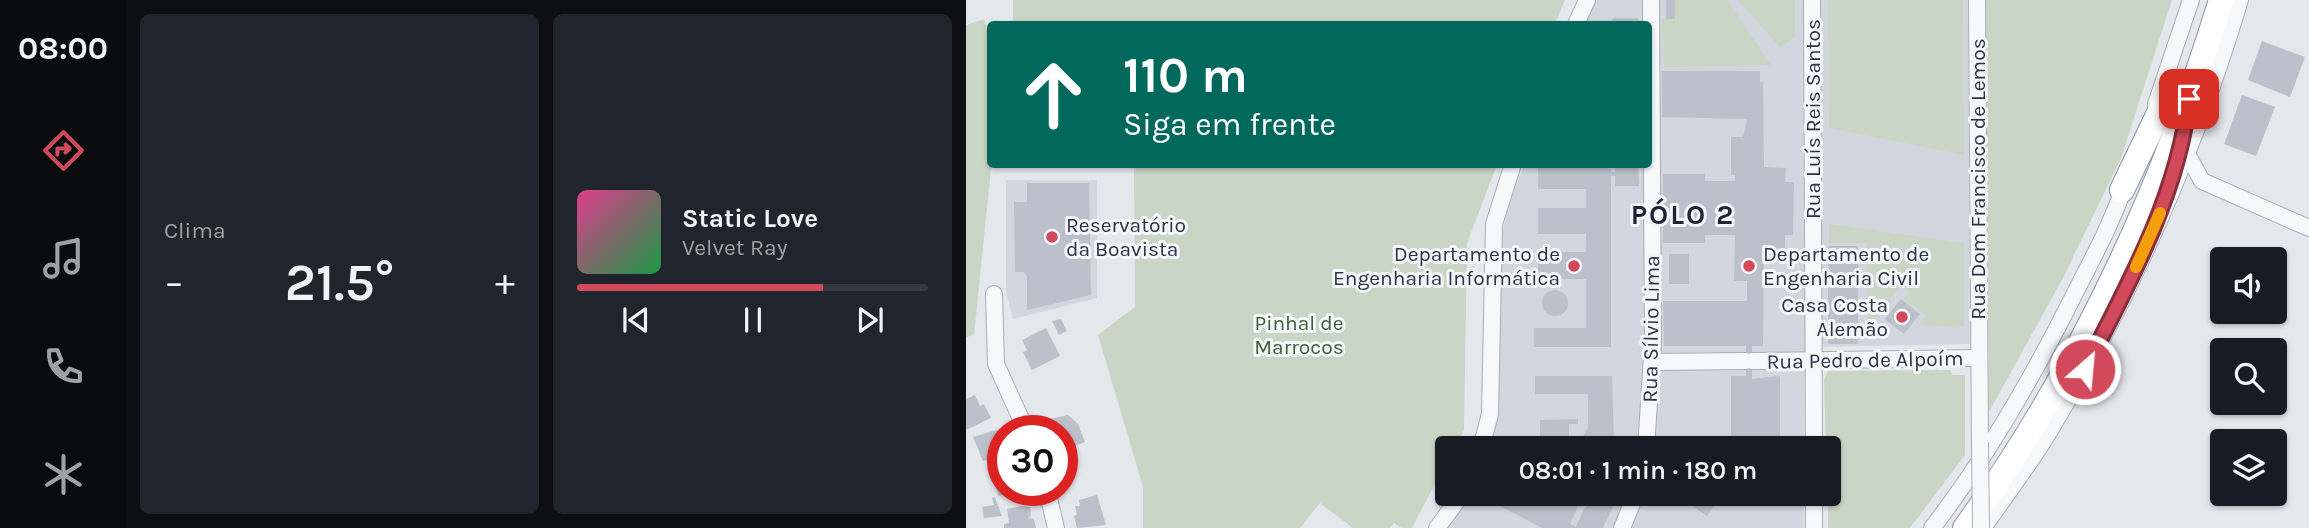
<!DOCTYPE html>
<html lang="pt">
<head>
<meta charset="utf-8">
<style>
	:root { --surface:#171b24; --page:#20242c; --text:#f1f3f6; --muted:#9ea1a6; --line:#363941; --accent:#d1495b }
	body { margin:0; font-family:Karla,sans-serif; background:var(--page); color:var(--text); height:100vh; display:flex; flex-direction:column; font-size:26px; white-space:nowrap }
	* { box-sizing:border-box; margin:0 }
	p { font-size:23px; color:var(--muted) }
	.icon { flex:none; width:38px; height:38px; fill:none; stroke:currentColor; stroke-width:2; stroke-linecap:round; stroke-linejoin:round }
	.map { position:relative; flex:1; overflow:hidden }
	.side { display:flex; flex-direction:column; gap:14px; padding:14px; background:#0d0f14; width:840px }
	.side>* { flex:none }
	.top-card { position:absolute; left:21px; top:21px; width:665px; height:147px; border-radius:7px; box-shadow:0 2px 5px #0004; background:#00695c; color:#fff; overflow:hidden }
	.fabs { position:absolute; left:1244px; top:247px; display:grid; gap:14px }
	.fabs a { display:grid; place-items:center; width:77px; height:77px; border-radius:7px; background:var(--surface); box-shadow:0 2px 5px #0004; font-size:35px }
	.speed { position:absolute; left:21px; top:415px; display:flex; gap:14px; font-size:35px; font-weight:700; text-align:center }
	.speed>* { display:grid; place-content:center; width:91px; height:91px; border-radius:50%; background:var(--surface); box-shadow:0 2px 5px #0004; line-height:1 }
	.speed .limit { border:10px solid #d22; background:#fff; color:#111 }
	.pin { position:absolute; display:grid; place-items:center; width:60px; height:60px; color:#fff; margin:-30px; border-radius:14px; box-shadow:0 4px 10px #0006 }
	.me { position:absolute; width:77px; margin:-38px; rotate:27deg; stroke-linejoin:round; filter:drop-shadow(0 0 5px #0008) }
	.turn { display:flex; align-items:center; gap:24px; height:147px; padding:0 21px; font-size:32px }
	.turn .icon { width:91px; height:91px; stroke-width:2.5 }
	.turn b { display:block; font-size:49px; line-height:60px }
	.big { font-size:52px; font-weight:600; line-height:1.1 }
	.side .widget { flex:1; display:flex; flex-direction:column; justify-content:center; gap:10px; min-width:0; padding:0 24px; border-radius:10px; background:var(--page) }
	.song { display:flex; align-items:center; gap:21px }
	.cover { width:84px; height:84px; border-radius:10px; background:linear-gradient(135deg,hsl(330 70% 55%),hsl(140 70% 35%)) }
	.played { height:7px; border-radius:4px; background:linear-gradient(90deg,var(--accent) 70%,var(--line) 70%) }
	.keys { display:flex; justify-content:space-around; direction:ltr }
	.heat { display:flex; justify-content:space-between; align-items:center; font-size:38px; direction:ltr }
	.side .tiles { flex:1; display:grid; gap:14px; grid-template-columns:repeat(2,1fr) }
	.trip { position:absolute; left:469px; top:436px; width:406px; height:70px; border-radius:7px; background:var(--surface); box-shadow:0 2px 5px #0004; font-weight:600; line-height:70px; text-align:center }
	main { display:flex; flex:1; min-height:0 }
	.menu { display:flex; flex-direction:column; width:126px; justify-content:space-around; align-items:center; background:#090b0e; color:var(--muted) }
	.menu .icon { width:49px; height:49px }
	.menu .current { color:var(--accent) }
	.menu b { font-size:32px; color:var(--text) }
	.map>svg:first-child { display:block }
	.built { fill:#d2d6de }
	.green { fill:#c9d6c5 }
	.building { fill:#bbc0ca }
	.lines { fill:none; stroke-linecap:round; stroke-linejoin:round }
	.minor-casing { stroke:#a9aeb7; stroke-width:18 }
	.highway-casing { stroke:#8b94a3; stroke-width:26 }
	.minor { stroke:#f7f8fa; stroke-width:16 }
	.highway { stroke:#fff; stroke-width:24 }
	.minor-bridge-casing { stroke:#a9aeb7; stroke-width:18; stroke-linecap:butt }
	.minor-bridge { stroke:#f7f8fa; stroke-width:16 }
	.route-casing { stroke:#882f3b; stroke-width:18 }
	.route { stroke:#d1495b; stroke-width:12 }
	.slow { stroke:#f59e0b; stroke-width:12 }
	.poi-dot { fill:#d1495b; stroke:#f4f6f9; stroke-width:2.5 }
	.labels { text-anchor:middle; stroke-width:6; stroke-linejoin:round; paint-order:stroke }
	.street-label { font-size:21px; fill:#2b3445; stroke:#f4f6f9 }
	.poi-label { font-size:21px; fill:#2b3445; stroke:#f4f6f9; text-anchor:start }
	.park-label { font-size:21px; fill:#3f6138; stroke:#f4f6f9 }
	.district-label { font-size:28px; font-weight:bold; letter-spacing:2px; fill:#1d2536; stroke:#f4f6f9 }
</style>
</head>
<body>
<main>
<nav class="menu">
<b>08:00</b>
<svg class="icon current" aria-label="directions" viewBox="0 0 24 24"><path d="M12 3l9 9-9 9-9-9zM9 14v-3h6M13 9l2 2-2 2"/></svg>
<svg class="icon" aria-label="music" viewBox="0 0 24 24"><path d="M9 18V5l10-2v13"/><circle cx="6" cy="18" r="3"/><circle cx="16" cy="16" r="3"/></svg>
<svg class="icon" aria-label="phone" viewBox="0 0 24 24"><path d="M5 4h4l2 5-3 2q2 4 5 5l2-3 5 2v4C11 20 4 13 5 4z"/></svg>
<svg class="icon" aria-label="climate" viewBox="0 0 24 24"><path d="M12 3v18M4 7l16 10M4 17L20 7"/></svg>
</nav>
<section class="side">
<div class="tiles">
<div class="widget"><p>Clima</p>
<div class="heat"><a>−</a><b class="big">21.5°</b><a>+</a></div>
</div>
<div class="widget">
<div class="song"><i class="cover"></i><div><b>Static Love</b><p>Velvet Ray</p></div></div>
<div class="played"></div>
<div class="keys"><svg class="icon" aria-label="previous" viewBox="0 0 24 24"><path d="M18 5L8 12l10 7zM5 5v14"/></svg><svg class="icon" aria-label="pause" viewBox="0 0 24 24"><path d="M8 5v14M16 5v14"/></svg><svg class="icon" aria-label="next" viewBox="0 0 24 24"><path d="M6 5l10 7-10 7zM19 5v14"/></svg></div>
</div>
</div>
</section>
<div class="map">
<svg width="1343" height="528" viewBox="0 0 1343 528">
	<rect width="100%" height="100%" fill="#e4e7ec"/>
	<g class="built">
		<path d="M629,0H1002L1004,344L839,347L838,448H521L537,231L542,205L558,165L682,164V24H618Z"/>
		<path d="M40,180H131V298L47,319L40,291Z"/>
		<path d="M501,494H838V528H478Z"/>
	</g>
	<g class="green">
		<path d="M47,0H599L589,24H47Z"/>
		<path d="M709,0H761L805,65L698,67L695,19L709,18Z"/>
		<path d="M772,0H829V37L814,47Z"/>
		<path d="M862,0H997L998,155L863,128Z"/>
		<path d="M1019,0H1206L1155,158L1097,278L1023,412Z"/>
		<path d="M18,19L24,44L25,169L8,335L0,337V25Z"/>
		<path d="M168,165H531L501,243L498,430L488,448H481V461L446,528H436L428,523L424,528H387L354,503L334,528H177V487L132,335L169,307Z"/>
		<path d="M863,224L998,243V327L952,325L960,315L938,299L944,292L935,285L902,328L901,243H863Z"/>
		<path d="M985,370L986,375H999V455L944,528H862L863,448H860L858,380L862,371Z"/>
	</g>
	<g class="building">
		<rect x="700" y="0" width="9" height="19"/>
		<path d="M648,18H672V24H642Z"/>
		<path d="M1296,41L1339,57L1324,97L1282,80Z"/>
		<path d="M696,71H794V82H797L798,167L820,168L819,182H828L827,235H819V251H798L797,346H786V379L814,376V444H798V437H765V376H780V346H698L697,301H781V281H768L769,235H739V243H697V174H739V181H769V175H765V137H777L781,119L696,117Z"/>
		<path d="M1276,95L1309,107L1290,156L1258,144Z"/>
		<path d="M649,164H672L673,186H649V176H645V347H568V328H620V279H572V252H620V234H572V208H620V189H572V165H644L645,172H649Z"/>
		<path d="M61,183H123L125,295L61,310V277L58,272H49L48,202H61Z"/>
		<rect x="862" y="246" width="30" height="98"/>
		<rect x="703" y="254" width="20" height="30"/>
		<circle cx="589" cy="303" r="13"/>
		<path d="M935,299L954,314L938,334L919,319Z"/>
		<path d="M95,319L101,331L93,335L86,321Z"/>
		<path d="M80,328L94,356L66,370L57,352L61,350L56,340Z"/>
		<path d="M569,376H646L648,444H640L638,448H612L614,444L574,443V420L612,419V424H603V439L615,440L622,427V394H569Z"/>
		<path d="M9,395L14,406L18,404L25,418L0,430V399Z"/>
		<path d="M102,415L112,424L119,442L96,451V430H82L84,419Z"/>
		<path d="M37,428V455L17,461L7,437Z"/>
		<path d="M37,467V490H50L33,496L24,472Z"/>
		<path d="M540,494H566L587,503L591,494H618L604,524L610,527L625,494H653L637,528H576L534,506Z"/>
		<path d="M708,494H740L751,501L741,516Z"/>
		<path d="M131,495L140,525L111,528L108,516L111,515L109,506H114L113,500Z"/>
		<path d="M29,497L36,516L18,518L16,507L28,505L26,498Z"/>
		<path d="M55,506L64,507L65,516L62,518L68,519L70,528H38V524L43,523L41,509Z"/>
	</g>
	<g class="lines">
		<defs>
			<g id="minor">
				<path d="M846,0L848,448"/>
				<path d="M1011,0L1014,442"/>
				<path d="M610,24L621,0"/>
				<path d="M1190,104L1225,0"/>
				<path d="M1220,152L1236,181L1343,228"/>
				<path d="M28,294L30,364L60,430"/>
				<path d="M786,361L1012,358"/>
				<path d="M687,362L780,361"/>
				<path d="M515,448L524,414L528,224L547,164"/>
				<path d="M680,448L687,342L685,0"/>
				<path d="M81,490L90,528"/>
				<path d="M848,494V528"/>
				<path d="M471,528L496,494"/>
				<path d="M656,528L670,494"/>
				<path d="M966,528C1022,456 1067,377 1108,295C1126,259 1147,222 1159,183"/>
				<path d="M1017,528C1039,496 1063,465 1083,432C1165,298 1229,150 1274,0"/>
			</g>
			<g id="highway">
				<path d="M1156,190L1193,113L1207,93"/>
				<path d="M999,528C1115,368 1197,189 1255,0"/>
			</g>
		</defs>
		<use href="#minor" class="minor-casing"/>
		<use href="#highway" class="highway-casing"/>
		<use href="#minor" class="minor"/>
		<use href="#highway" class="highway"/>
		<defs>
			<path id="minor-bridge" d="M1014,442L1015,528"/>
		</defs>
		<use href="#minor-bridge" class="minor-bridge-casing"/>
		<use href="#minor-bridge" class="minor-bridge"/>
	</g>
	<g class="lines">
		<defs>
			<path id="route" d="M1119,369C1163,283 1212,195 1223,99"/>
		</defs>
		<use href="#route" class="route-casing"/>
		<use href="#route" class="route"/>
		<path class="slow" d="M1170,267L1194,213"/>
	</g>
	<g class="poi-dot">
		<circle cx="86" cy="237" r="7"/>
		<circle cx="608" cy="266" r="7"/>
		<circle cx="783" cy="266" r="7"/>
		<circle cx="936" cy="317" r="7"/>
	</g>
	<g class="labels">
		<g class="street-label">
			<text transform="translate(847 119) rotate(-90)" y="7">Rua Luís Reis Santos</text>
			<text transform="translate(1012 179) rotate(-90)" y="7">Rua Dom Francisco de Lemos</text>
			<text transform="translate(685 329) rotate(-89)" y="7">Rua Sílvio Lima</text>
			<text transform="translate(899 360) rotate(-1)" y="7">Rua Pedro de Alpoím</text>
		</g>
		<g class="poi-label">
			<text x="100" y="232">Reservatório<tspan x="100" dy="24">da Boavista</tspan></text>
			<text x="594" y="261" text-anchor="end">Departamento de<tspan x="594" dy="24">Engenharia Informática</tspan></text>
			<text x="797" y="261">Departamento de<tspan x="797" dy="24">Engenharia Civil</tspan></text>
			<text x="922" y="312" text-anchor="end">Casa Costa<tspan x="922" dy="24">Alemão</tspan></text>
		</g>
		<g class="park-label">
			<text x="333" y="330">Pinhal de<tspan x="333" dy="24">Marrocos</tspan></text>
		</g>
		<g class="district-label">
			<text x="717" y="224">PÓLO 2</text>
		</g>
	</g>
</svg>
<div class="fabs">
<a><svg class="icon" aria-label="sound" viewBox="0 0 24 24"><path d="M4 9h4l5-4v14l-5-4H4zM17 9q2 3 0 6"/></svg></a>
<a><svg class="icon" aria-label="search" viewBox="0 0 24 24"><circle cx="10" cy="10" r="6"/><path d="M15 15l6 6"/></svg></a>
<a><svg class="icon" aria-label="layers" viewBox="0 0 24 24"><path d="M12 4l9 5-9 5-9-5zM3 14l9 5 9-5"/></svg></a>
</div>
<div class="speed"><div class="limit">30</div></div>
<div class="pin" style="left:1223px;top:99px;background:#d93025"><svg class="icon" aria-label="arrive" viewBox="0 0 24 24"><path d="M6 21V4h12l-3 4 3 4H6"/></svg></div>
<svg class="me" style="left:1119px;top:369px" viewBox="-20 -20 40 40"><circle r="17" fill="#d1495b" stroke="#fff" stroke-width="3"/><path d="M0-11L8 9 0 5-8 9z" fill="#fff"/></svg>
<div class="trip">08:01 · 1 min · 180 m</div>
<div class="top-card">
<div class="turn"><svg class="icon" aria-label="ahead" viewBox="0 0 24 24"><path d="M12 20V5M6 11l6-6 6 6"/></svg><div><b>110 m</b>Siga em frente</div></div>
</div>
</div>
</main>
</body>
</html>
